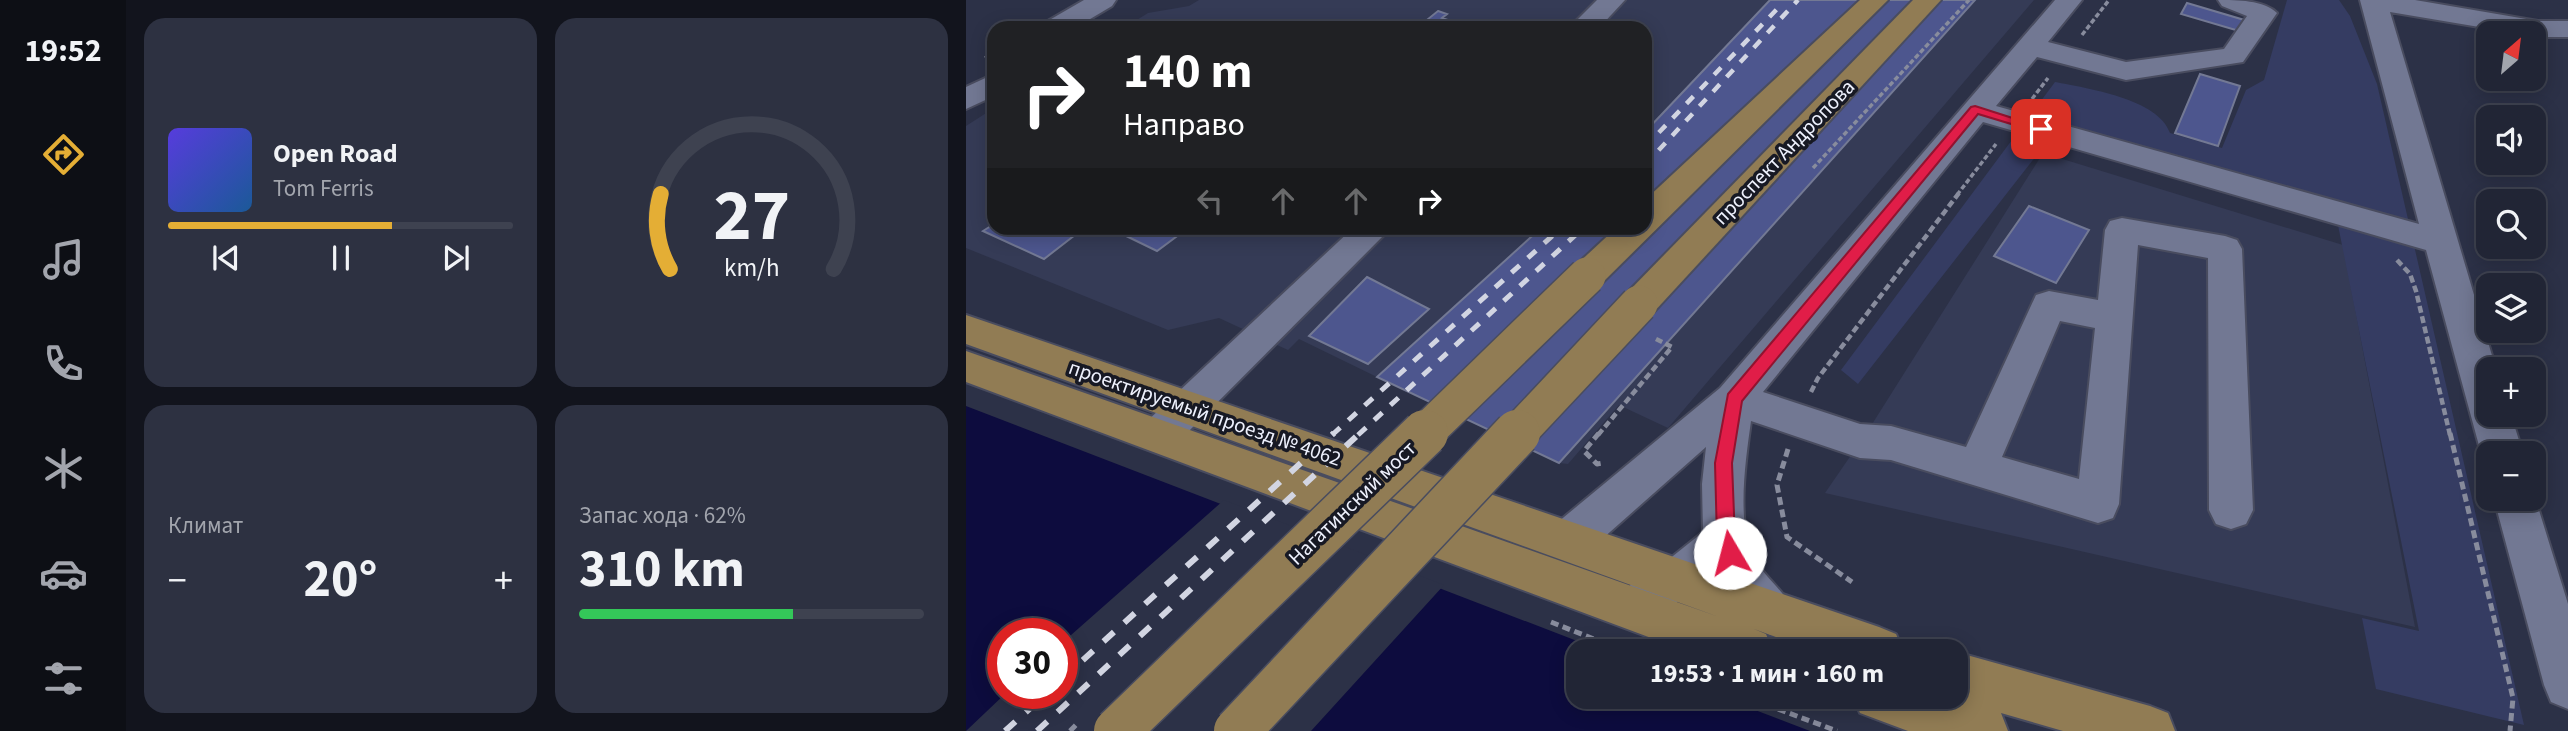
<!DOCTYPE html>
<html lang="ru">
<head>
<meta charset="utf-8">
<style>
	:root { --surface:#212535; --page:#2d3141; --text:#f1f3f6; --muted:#a2a5ad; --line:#3e4250; --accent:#e4ae35 }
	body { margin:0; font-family:"Source Sans 3",sans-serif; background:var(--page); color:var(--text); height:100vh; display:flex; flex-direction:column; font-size:26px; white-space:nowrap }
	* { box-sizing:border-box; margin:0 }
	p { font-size:23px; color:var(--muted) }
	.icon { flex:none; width:38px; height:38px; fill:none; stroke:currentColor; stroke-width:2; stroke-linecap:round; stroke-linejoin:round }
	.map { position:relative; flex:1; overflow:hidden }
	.drawer { display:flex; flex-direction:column; gap:18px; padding:18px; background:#12141d; width:840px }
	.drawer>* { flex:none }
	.hud { position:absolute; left:21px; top:21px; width:665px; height:214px; border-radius:21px; box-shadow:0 4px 18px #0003,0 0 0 2px var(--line); background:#202124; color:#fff; overflow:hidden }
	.needle { width:46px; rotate:28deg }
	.controls { position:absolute; left:1510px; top:21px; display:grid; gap:14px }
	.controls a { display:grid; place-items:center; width:70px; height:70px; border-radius:14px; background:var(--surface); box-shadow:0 4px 18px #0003,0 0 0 2px var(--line); font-size:35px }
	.speed { position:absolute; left:21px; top:618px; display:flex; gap:14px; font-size:35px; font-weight:700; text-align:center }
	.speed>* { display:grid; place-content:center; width:91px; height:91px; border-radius:50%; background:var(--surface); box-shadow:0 4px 18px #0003,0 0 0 2px var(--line); line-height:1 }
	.speed .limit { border:10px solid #d22; background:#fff; color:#111 }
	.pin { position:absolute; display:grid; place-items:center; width:60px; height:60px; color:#fff; margin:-30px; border-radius:14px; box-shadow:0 4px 10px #0006 }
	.me { position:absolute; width:77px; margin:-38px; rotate:352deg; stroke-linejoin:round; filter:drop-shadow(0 0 5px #0008) }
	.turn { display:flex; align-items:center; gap:24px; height:147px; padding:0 21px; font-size:32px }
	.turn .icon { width:91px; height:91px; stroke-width:2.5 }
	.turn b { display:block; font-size:49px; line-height:60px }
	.lanes { display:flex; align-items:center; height:66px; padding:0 21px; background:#0003; justify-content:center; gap:35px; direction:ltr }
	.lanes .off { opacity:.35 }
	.big { font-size:52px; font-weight:700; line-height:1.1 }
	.drawer .tile { flex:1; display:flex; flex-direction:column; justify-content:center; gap:10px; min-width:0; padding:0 24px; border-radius:21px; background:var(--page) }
	.drawer .dial { align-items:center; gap:0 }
	.dial svg { height:182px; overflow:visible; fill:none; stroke:var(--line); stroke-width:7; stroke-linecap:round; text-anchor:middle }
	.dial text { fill:var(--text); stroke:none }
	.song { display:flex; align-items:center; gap:21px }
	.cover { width:84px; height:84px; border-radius:10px; background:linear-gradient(135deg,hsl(250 70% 55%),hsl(210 70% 35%)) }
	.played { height:7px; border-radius:4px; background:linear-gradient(90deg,var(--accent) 65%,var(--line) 65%) }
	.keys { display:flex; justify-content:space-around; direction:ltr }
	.heat { display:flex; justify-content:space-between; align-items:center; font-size:38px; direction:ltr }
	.charge { height:10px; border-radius:5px; background:linear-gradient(90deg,#34c759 62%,var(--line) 0) }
	.drawer .tiles { flex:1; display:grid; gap:18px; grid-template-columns:repeat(2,1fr) }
	.trip { position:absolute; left:600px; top:639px; width:402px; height:70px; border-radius:21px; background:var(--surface); box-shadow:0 4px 18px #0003,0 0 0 2px var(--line); font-weight:700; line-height:70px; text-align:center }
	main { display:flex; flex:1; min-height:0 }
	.tab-bar { display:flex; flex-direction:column; width:126px; justify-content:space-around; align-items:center; background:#0d0f15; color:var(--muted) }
	.tab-bar .icon { width:49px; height:49px }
	.tab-bar .current { color:var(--accent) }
	.tab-bar b { font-size:32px; color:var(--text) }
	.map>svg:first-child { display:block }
	.built { fill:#353b56 }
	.green { fill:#353c62 }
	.water { fill:#0d0c3e; fill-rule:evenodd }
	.pier { fill:#2c3147 }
	.building { fill:#4d568e; stroke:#737994; stroke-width:2 }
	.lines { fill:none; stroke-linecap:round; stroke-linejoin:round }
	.minor-casing { stroke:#494c5f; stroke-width:4 }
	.major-casing { stroke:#494c5f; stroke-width:4 }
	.path-far2 { stroke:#888c9d; stroke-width:3.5; stroke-dasharray:5 2.5; stroke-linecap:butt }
	.path-far1 { stroke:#888c9d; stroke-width:4.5; stroke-dasharray:7 3.5; stroke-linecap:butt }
	.path { stroke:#888c9d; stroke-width:5; stroke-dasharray:8 4.5; stroke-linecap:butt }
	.minor { fill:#727893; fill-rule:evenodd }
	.major { fill:#917c54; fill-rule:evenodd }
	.rail-far2 { stroke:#d2d5e2; stroke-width:4.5; stroke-dasharray:10 10; stroke-linecap:butt }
	.rail-far1 { stroke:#d2d5e2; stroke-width:5; stroke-dasharray:11 11; stroke-linecap:butt }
	.rail { stroke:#d2d5e2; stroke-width:6; stroke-dasharray:14 14; stroke-linecap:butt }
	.major-bridge-far1-casing { stroke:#494c5f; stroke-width:40; stroke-linecap:butt }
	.major-bridge-casing { stroke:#494c5f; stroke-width:49; stroke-linecap:butt }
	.path-bridge { stroke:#888c9d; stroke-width:5; stroke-dasharray:8 4.5; stroke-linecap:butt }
	.major-bridge-far1 { stroke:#917c54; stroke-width:37 }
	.major-bridge { stroke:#917c54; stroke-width:46 }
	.route { fill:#e11d48; stroke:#92132f; stroke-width:2 }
	.labels { text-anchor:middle; stroke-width:7; stroke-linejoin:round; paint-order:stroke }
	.street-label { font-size:21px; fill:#eef1fd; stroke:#171924 }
</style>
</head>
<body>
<main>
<nav class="tab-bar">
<b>19:52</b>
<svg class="icon current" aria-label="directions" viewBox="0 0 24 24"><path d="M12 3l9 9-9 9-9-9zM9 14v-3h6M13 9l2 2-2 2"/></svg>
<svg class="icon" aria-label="music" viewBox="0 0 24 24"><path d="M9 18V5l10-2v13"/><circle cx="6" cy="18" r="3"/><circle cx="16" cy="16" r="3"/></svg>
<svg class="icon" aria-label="phone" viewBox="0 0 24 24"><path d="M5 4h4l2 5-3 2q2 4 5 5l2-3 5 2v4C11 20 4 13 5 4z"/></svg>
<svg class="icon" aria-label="climate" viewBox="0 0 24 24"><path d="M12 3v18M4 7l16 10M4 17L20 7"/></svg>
<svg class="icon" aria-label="car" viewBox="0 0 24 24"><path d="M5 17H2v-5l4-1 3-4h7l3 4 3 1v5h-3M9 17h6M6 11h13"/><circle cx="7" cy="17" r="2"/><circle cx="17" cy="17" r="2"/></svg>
<svg class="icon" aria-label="filters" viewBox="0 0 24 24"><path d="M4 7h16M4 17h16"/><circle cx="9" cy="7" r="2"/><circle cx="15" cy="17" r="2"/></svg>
</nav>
<section class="drawer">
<div class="tiles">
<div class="tile">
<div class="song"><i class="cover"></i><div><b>Open Road</b><p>Tom Ferris</p></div></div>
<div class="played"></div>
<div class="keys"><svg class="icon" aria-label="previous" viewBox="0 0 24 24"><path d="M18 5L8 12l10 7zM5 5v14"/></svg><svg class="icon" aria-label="pause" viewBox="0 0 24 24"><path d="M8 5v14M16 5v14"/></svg><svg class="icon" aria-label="next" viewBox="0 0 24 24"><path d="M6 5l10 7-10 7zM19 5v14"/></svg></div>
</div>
<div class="tile dial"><svg viewBox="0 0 100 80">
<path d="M14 69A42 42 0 1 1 86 69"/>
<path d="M14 69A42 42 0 0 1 10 36" stroke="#e4ae35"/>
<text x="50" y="56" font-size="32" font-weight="700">27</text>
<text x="50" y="72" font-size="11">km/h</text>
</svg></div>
<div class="tile"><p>Климат</p>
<div class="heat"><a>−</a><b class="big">20°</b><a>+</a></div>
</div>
<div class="tile"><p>Запас хода · 62%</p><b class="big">310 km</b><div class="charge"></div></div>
</div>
</section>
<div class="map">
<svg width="1602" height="731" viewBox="0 0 1602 731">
	<rect width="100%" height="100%" fill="#2c3147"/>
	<g class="built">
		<path d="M233,0H804L679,132V28H158L182,13L223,6Z"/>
		<path d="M1009,0H1068L702,428L653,405L602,464L593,463Z"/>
		<path d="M28,108V228H575L411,377L333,339L322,350L253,318L202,330L0,248V126Z"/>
		<path d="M1077,153L1377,245L1449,627L859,493L903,429Z"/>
	</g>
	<path class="green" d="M1321,0H1373L1384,16L1411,84L1558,725L1410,689L1396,618L1453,631L1369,210L1088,133L892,384L875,370L1089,82C1120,88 1193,99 1204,133L1256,148L1280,90L1298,80Z"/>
	<path class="water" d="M0,406L637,651H612V696L755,697L844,731H0ZM37,634H96V693H37Z"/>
	<path class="pier" d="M258,500L478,585L345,731H0L40,693H96V643Z"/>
	<g class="building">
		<path d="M804,0H1009L593,463L411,377L575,228H679V132Z"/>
		<path d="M1221,3L1285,22L1280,33L1215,14Z"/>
		<path d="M472,11L481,14L476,18L493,24L498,20L509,23L503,28H435L444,21L456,24Z"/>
		<path d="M1234,74L1274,86L1252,146L1209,133Z"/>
		<path d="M1063,206L1123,230L1090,283L1028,256Z"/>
		<path d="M28,224V228H92L109,235L78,259L17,231Z"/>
		<path d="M158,228H222L191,251L152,232Z"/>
		<path d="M401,277L463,309L402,364L343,336Z"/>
	</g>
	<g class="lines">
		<defs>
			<g id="minor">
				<path d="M118,0H150L146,6L109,28H76L80,22Z"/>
				<path d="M631,0H659L633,28H603Z"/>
				<path d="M1089,0H1116L1082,42L1160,62L1258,49L1281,16L1256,6L1252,0C1271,0 1298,0 1311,13L1277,62L1160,80L1071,57L1030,106L1453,224L1394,0H1449L1572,21H1602V37H1572L1568,33H1549L1424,12L1530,369H1522V415H1545L1557,453H1522V466L1515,453L1460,250L1017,122L797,392L894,424L925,426L1000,447L1070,295L1083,291L1132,300L1139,230L1144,221L1156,218L1259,236L1271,240L1276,249L1287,510L1280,524L1265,529L1250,524L1243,510L1242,258L1172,245L1153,504L1147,518L1132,523L925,460L894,458L785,421C780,458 770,521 787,556C798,578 819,590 828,613L821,629L805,635C780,625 761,601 750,576L728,595L685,612L669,605L662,590L669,575L697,564L737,532L736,484L740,447L618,555L602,561L586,555L580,541L586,527L754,388ZM1094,321L1129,328L1113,479L1036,457Z"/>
				<path d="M28,74V96L0,109V87Z"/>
				<path d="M387,228H425L207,447L193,452L179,447L173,435L179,423Z"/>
				<path d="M1568,494L1602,604V709L1585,702L1578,685L1528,499H1568Z"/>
			</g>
			<g id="major">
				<path d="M894,0H922L634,285L621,289L608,285L603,276L608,267L650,228H679V200Z"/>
				<path d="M947,0H975L686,314L673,318L660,314L655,304L660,294Z"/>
				<path d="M0,315L913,627L930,634L937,651H848L788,629L800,634L807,651H720L0,382V351L753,617L0,344Z"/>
				<path d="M990,652L1184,706L1202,713L1209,731H1097L1035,713L1042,731H942L894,713L887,696H990Z"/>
			</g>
		</defs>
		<use href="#minor" class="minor-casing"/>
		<use href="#major" class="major-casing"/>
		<g class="path-far2">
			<path d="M1116,35L1143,0"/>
			<path d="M19,58L28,53"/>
			<path d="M1066,99L1082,78"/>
			<path d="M847,168L1003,0"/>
			<path d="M991,195L1030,144"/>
		</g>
		<g class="path-far1">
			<path d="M1431,260L1444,274L1450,291L1484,435"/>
			<path d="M845,392L852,378L993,193"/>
			<path d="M632,435L706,347L690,339"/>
		</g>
		<g class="path">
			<path d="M633,433L618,451L631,464L637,463"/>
			<path d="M1484,433L1547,698L1544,731"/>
			<path d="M822,449L811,485L821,537L886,582"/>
			<path d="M585,622L658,651"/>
			<path d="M777,696L871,731"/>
		</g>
		<use href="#minor" class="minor"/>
		<use href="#major" class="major"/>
		<g class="rail-far2">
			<path d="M679,147L812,8"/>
			<path d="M679,165L832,0"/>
		</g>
		<g class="rail-far1">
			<path d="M366,435L595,228"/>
			<path d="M392,435L617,228"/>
		</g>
		<g class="rail">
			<path d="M96,679L368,433"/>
			<path d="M39,731L81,693"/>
			<path d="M71,731L394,433"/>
		</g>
		<defs>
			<g id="major-bridge-far1">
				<path d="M457,435L621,276"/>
				<path d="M550,435L673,304"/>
			</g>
			<g id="major-bridge">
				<path d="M151,731L459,433"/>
				<path d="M271,731L551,433"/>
			</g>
		</defs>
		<use href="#major-bridge-far1" class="major-bridge-far1-casing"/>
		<use href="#major-bridge" class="major-bridge-casing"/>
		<path class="path-bridge" d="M104,731L111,724"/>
		<use href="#major-bridge-far1" class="major-bridge-far1"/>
		<use href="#major-bridge" class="major-bridge"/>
	</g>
	<path class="route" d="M1009,106L1081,129L1075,133L1012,114L776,401L766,463L769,540L773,553L771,559L764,562L758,559L751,540L749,463L762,394L1005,107Z"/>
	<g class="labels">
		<g class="street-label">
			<text transform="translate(818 152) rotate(-46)" y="7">проспект Андропова</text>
			<text transform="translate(239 413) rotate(19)" y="7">проектируемый проезд № 4062</text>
			<text transform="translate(386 503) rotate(-44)" y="7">Нагатинский мост</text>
		</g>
	</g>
</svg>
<div class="controls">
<a><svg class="needle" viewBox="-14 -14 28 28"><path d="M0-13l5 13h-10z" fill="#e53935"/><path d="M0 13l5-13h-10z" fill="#a2a5ad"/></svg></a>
<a><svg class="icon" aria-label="sound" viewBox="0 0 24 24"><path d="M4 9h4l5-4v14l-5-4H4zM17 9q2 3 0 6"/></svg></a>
<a><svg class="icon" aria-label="search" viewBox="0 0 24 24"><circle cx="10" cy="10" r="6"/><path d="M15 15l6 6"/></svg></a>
<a><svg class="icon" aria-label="layers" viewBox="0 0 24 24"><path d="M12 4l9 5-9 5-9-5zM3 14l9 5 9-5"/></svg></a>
<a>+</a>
<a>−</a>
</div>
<div class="speed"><div class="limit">30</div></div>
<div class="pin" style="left:1075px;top:129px;background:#d93025"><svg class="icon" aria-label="arrive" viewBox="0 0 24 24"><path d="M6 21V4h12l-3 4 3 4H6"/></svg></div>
<svg class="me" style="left:764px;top:553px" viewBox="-20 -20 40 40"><circle r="19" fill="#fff"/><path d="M0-13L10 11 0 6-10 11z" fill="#e11d48"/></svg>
<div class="trip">19:53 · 1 мин · 160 m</div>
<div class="hud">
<div class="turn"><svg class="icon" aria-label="right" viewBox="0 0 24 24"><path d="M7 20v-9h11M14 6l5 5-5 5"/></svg><div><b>140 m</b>Направо</div></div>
<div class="lanes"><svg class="icon off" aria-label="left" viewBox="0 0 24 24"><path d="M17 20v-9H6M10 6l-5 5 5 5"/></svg><svg class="icon off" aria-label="ahead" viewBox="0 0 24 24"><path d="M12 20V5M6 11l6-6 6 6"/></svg><svg class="icon off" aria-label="ahead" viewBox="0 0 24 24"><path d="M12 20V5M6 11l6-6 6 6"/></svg><svg class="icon" aria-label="right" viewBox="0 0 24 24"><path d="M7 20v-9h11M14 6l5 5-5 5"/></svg></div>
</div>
</div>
</main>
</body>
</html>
